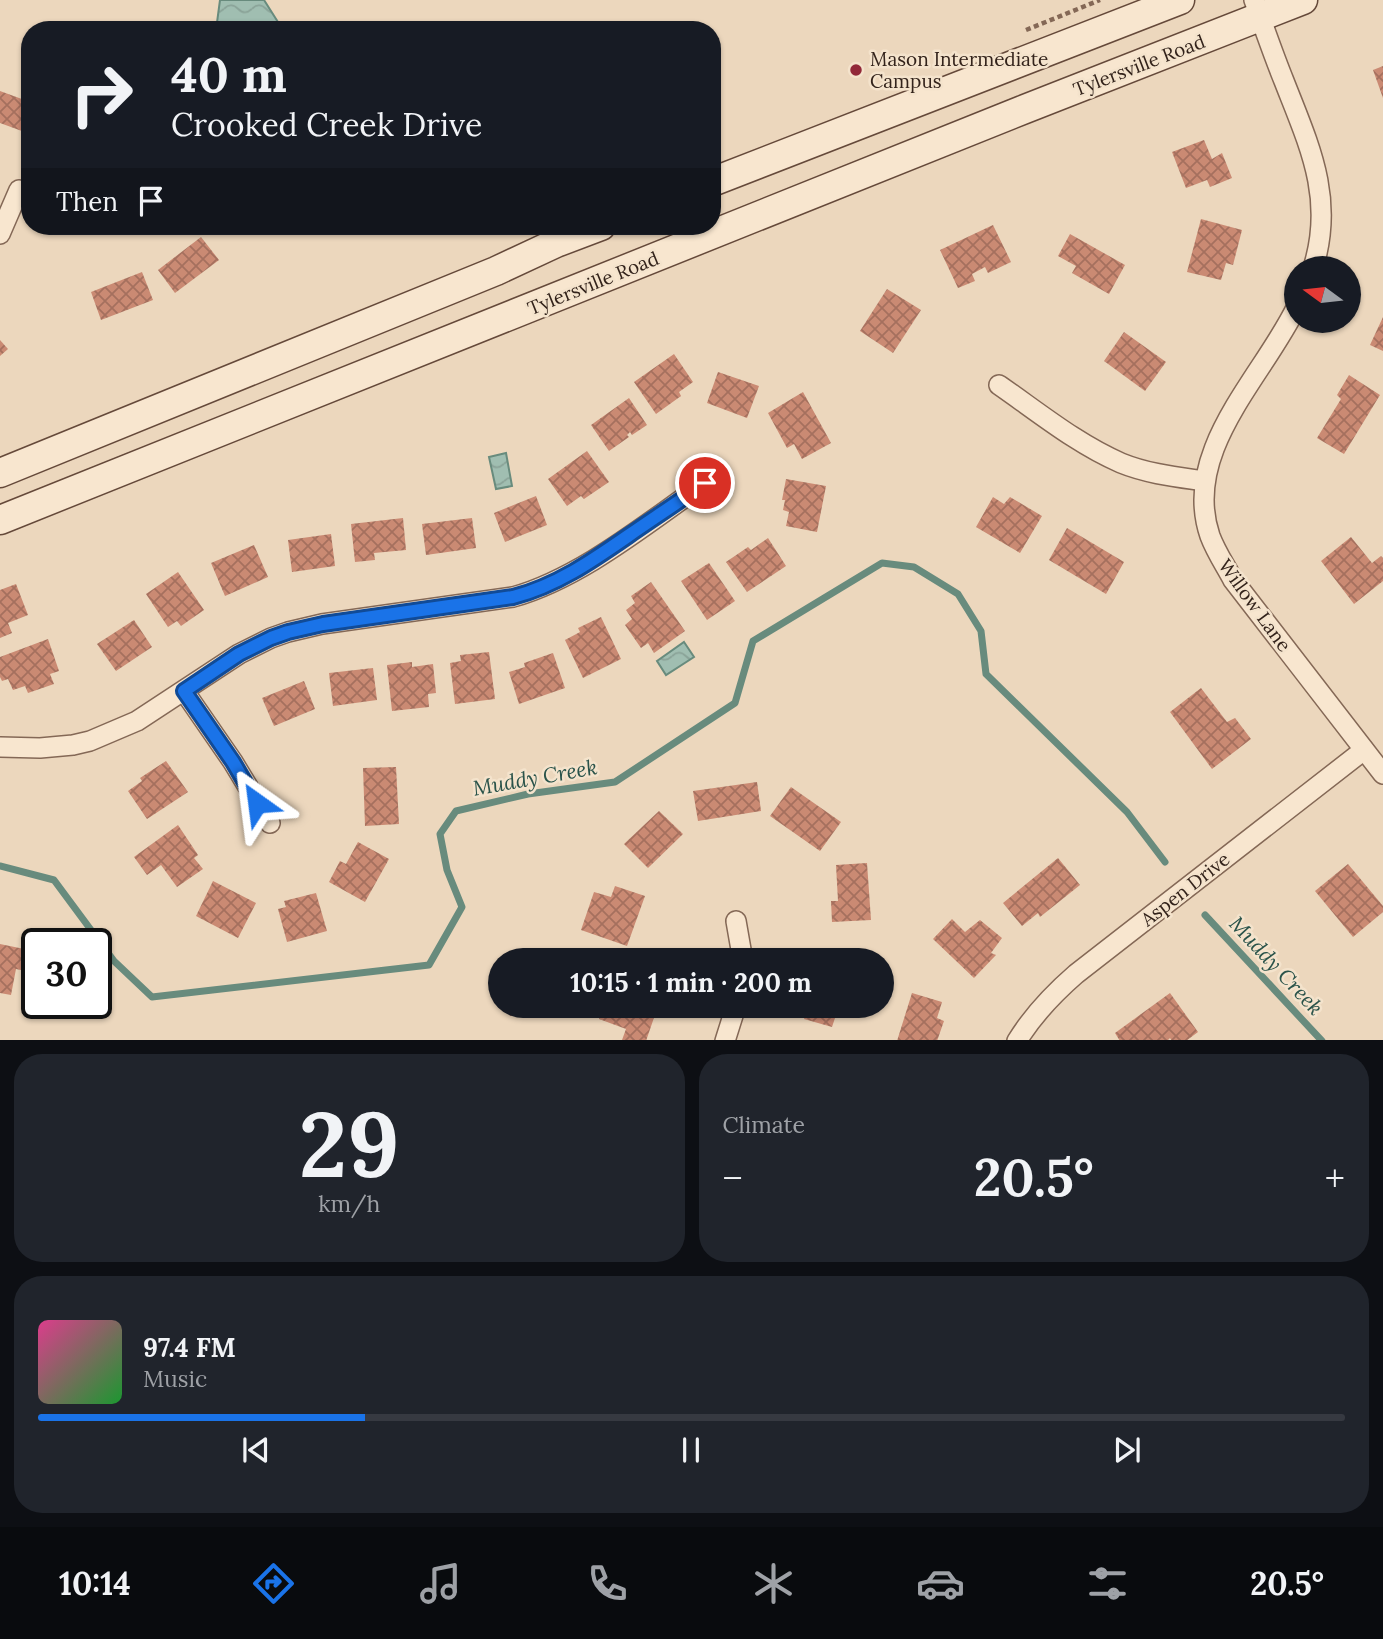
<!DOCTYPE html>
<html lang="en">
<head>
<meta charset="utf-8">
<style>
	:root { --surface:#171b24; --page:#20242c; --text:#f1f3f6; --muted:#9ea1a6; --line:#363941; --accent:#1a73e8 }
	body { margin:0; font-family:Lora,serif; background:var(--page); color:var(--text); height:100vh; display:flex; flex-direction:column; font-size:26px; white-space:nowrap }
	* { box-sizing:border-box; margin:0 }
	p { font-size:23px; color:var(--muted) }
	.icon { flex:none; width:38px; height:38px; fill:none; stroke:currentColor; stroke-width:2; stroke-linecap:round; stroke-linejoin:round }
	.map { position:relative; height:1040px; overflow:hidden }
	.side { display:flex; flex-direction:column; gap:14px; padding:14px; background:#0d0f14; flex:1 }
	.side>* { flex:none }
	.banner { position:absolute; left:21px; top:21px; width:700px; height:214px; border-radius:28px; box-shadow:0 2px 5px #0004; background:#171b24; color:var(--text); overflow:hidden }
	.needle { width:46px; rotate:285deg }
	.controls { position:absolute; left:1284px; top:256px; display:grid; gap:14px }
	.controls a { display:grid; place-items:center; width:77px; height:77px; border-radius:50%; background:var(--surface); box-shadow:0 2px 5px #0004; font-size:35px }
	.speed { position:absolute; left:21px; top:928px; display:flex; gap:14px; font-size:35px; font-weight:700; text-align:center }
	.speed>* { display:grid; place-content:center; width:91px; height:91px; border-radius:50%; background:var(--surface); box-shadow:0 2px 5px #0004; line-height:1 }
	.speed .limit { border:4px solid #111; border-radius:10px; background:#fff; color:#111 }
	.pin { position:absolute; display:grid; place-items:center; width:60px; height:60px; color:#fff; margin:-30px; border:4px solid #fff; border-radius:50%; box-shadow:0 2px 7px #0007 }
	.me { position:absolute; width:77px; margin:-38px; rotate:329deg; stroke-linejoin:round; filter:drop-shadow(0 0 5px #0008) }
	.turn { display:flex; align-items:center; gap:24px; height:147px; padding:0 35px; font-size:32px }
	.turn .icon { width:91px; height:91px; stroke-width:2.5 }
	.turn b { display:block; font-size:49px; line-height:60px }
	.then { display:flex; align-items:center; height:66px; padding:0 35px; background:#0003; gap:14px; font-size:26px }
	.big { font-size:52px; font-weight:800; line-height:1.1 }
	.side .widget { flex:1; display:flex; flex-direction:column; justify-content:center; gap:10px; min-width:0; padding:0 24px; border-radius:28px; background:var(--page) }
	.side .dial { align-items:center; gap:0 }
	.dial b { font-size:91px; line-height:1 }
	.song { display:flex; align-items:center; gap:21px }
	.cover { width:84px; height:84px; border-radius:10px; background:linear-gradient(135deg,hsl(330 70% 55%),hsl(130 70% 35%)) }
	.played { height:7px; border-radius:4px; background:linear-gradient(90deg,var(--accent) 25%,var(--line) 25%) }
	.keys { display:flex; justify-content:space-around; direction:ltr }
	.heat { display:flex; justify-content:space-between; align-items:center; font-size:38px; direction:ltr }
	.side .tiles { flex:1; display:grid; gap:14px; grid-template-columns:1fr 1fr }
	.widget:last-child { grid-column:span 2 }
	.trip { position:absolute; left:488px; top:948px; width:406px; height:70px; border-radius:35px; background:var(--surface); box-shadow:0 2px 5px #0004; font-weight:800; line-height:70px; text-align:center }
	.dock { display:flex; height:112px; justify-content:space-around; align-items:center; background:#090b0e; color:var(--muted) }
	.dock .icon { width:49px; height:49px }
	.dock .selected { color:var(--accent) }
	.dock b { font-size:32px; color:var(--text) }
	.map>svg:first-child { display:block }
	.water { fill:url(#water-waves); stroke:#688b7d; stroke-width:2 }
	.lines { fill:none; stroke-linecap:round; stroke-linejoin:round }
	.stream { stroke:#688b7d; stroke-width:7 }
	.building { fill:url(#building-cross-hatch) }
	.minor-casing { stroke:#846856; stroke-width:22 }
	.secondary-casing { stroke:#65493a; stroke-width:31 }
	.path { stroke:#846856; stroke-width:4.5; stroke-dasharray:5 3.5; stroke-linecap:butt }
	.minor { stroke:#f8e6cf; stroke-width:19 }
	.secondary { stroke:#f8e6cf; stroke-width:28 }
	.route-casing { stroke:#114b97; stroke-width:18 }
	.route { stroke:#1a73e8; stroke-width:12 }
	.poi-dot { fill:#922838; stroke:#f4e3cc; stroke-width:2.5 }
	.labels { text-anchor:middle; stroke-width:5; stroke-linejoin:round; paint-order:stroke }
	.poi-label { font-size:19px; fill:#33231b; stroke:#f4e3cc; text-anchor:start }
	.street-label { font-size:19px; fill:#33231b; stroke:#f4e3cc }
	.water-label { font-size:21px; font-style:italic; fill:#2a534a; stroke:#f4e3cc }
</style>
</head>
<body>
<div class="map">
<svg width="1383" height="1041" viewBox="0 0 1383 1041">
	<defs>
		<pattern id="water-waves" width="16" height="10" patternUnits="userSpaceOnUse" patternTransform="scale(1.75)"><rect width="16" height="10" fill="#a0beb1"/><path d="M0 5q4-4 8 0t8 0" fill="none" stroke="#8aa398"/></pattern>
		<pattern id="building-cross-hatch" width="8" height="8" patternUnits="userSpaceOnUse" patternTransform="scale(1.75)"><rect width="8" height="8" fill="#ca8a73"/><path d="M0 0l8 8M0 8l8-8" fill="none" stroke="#a5705e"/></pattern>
	</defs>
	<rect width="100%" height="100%" fill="#ecd7bd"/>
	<g class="water">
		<path d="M220,0H264L283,30H216Z"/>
		<path d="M506,453L512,486L496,489L489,457Z"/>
		<path d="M684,642L694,657L666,675L657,661Z"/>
	</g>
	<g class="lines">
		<g class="stream">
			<path d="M0,866L54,880L114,961L152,997L429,965L462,907L447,870L440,834L456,811L528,794L615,782L735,703L753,641L882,563L914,567L958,594L981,631L986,674L1127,812L1165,862"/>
			<path d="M1205,915L1322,1041"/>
		</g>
	</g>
	<g class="building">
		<path d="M1383,66V98L1373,70Z"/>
		<path d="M0,91L30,102V134L0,123Z"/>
		<path d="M1204,140L1212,159L1222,153L1232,178L1210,187L1207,180L1186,188L1172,152Z"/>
		<path d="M1201,219L1242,230L1233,265L1226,263L1221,280L1187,272Z"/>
		<path d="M993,225L1011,262L988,273L985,267L972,274L975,281L958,288L940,250Z"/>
		<path d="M1070,234L1125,265L1109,294L1072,273L1076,266L1058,256Z"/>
		<path d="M201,237L219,260L175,293L158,270Z"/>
		<path d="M142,272L153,300L101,320L91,292Z"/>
		<path d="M887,289L921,310L893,353L860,331Z"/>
		<path d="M1383,317V351L1370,345Z"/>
		<path d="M1124,332L1166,362L1145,391L1104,361Z"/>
		<path d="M0,340L8,349L0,356Z"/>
		<path d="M674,354L693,382L679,392L681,396L656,414L634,382Z"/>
		<path d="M718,372L759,386L747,418L707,403Z"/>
		<path d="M1349,375L1380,395L1344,454L1317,438L1341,399L1337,395Z"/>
		<path d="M803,392L831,443L802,459L794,444L787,448L768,413Z"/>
		<path d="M629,398L647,425L632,435L630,432L627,435L629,437L609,451L591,425Z"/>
		<path d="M587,451L609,482L584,499L581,496L567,506L548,479Z"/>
		<path d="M786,479L826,486L817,532L786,526L789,512L783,510L785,500H782Z"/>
		<path d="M536,496L547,525L505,542L494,513Z"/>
		<path d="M993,497L1004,504L1010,497L1042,516L1020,553L976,527Z"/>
		<path d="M403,518L406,550L374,553L375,560L355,562L351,524Z"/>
		<path d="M472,518L476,548L426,555L422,524Z"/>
		<path d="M1067,528L1124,562L1106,594L1049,560Z"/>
		<path d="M331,534L335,566L292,572L288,540Z"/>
		<path d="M1351,537L1372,563L1381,556L1383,558V581L1354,604L1321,561Z"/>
		<path d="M768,538L786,566L747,592L726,562L748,547L751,550Z"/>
		<path d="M254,545L268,577L225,596L211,563Z"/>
		<path d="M709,563L735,601L707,620L681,581Z"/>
		<path d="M178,572L204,610L181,626L177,621L168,627L146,594Z"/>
		<path d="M651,582L685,631L654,653L648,643L641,648L625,625L632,619L626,610L635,603L631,596Z"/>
		<path d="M16,584L28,615L8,623L12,633L0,638V590Z"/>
		<path d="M601,617L621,659L583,678L565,640L580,632L578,628Z"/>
		<path d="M134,620L152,647L116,671L97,644Z"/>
		<path d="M48,639L59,671L50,674L54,684L28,693L25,686L13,690L8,679L2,681L0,677V657Z"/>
		<path d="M489,652L495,699L455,704L450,663L461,661L460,655Z"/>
		<path d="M553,653L565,688L519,704L509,672L525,667L524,663Z"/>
		<path d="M412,662V667L433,664L436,693L428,694L429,707L392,711L387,665Z"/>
		<path d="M373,668L377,700L333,706L329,673Z"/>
		<path d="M304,681L315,709L274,726L262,698Z"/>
		<path d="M1201,688L1227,722L1235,718L1251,739L1212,769L1170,712Z"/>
		<path d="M166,761L188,792L147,819L128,791L142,781L140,778Z"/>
		<path d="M396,767L399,824L365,826L363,768Z"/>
		<path d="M757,782L761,811L698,821L693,791Z"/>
		<path d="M791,787L841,822L820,851L770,816Z"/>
		<path d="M659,811L683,834L648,868L624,844Z"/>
		<path d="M178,825L198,855L194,858L203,869L177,887L161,865L147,875L134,857Z"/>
		<path d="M358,842L389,859L365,902L329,882L340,861L346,864Z"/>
		<path d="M1058,858L1080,885L1040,917L1038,913L1022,926L1003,903Z"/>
		<path d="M867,863L871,920L832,922L831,901H838L836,865Z"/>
		<path d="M1348,864L1383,906V912L1353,937L1315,891Z"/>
		<path d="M213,881L256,903L238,938L196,916Z"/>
		<path d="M615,886L645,896L627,946L581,930L594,892L611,897Z"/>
		<path d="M316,893L327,931L287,942L278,909L286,907L284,901Z"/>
		<path d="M952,919L965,932L980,920L1002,938L991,953L996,955L974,978L933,939Z"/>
		<path d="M0,944L34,951L30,972L16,969L11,995L0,993Z"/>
		<path d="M823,955L839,960V961H821Z"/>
		<path d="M912,993L942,1002L937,1018L944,1021L937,1041H897Z"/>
		<path d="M1170,993L1198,1032L1186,1041H1172L1170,1038L1167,1041H1120L1115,1033Z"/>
		<path d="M507,1006H545V1007L510,1016Z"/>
		<path d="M604,1006H658L646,1041L622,1040L626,1029L599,1019Z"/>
		<path d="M808,1006H839L832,1027L804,1019Z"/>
	</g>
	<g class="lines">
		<defs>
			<g id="minor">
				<path d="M1254,0C1264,27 1273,54 1284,81C1309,145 1335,198 1313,268"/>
				<path d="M0,234L19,190"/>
				<path d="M1297,306C1263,377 1181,451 1210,536C1216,552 1225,565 1233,580L1383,774"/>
				<path d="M999,385C1038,412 1077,444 1121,463C1148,474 1177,477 1205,481"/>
				<path d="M184,691L233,762L270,823"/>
				<path d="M0,747L40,748L73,745L90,741L137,721L239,654L271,638L288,632L322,624L513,597C581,578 647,523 705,483"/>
				<path d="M736,921L743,961"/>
				<path d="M725,1041L736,1006"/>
				<path d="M1017,1041C1033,1015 1053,994 1076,974L1364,750"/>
			</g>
			<g id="secondary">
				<path d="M712,182L1180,0"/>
				<path d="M0,473L496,271L556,243L601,226"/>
				<path d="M0,520L1025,109L1303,0"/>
			</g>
		</defs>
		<use href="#minor" class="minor-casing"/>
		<use href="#secondary" class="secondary-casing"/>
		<path class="path" d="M1026,30L1100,0"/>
		<use href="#minor" class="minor"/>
		<use href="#secondary" class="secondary"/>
	</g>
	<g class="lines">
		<defs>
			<path id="route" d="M257,803L233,762L184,691L239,654L271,638L288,632L323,624L513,597C556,586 592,561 628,536C654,518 680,501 705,483"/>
		</defs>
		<use href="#route" class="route-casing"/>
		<use href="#route" class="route"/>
	</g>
	<circle class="poi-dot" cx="856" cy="70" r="7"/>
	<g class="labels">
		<g class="poi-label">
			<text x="870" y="66">Mason Intermediate<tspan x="870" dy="22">Campus</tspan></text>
		</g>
		<g class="street-label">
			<text transform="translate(1139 65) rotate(-21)" y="7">Tylersville Road</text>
			<text transform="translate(593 283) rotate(-22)" y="7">Tylersville Road</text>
			<text transform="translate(1255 605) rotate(54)" y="7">Willow Lane</text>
			<text transform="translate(1185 889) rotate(-38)" y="7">Aspen Drive</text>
		</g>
		<g class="water-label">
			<text transform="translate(535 778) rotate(-10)" y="7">Muddy Creek</text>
			<text transform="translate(1276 966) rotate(47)" y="7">Muddy Creek</text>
		</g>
	</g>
</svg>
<div class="controls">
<a><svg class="needle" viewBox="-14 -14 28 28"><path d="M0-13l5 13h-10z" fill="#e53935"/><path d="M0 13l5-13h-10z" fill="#9ea1a6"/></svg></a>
</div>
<div class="speed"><div class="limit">30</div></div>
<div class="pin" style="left:705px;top:483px;background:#d93025"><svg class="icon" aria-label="arrive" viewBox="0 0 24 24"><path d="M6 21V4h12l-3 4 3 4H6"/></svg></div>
<svg class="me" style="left:257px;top:803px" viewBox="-20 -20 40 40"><path d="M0-17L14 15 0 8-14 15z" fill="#1a73e8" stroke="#fff" stroke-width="4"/></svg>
<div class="trip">10:15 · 1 min · 200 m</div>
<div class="banner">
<div class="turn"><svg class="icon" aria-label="right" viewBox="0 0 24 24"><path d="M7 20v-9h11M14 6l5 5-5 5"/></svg><div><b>40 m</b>Crooked Creek Drive</div></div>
<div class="then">Then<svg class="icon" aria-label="arrive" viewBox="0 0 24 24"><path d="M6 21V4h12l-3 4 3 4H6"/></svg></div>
</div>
</div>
<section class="side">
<div class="tiles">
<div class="widget dial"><b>29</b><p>km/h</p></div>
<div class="widget"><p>Climate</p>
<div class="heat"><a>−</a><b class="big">20.5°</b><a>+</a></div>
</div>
<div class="widget">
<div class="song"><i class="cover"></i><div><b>97.4 FM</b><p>Music</p></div></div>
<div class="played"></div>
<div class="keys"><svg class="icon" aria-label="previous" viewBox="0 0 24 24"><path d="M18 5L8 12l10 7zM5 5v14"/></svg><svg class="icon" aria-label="pause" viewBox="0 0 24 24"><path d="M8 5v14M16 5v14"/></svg><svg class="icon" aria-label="next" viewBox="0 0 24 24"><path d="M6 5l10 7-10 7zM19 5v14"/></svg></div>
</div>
</div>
</section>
<nav class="dock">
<b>10:14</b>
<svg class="icon selected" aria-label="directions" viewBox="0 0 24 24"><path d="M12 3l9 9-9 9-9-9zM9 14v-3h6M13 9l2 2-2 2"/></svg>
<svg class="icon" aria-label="music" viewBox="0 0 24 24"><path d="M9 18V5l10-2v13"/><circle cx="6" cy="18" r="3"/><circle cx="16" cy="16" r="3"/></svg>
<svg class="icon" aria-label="phone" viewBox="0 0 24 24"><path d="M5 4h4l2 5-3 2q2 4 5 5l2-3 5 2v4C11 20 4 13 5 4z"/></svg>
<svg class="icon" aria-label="climate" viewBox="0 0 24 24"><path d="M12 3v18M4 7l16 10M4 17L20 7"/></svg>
<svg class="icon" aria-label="car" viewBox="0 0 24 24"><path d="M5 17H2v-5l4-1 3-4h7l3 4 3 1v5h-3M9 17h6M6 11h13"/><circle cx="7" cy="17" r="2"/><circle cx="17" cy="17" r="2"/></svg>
<svg class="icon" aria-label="filters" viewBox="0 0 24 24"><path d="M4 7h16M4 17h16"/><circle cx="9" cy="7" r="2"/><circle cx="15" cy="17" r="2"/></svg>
<b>20.5°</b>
</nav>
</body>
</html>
